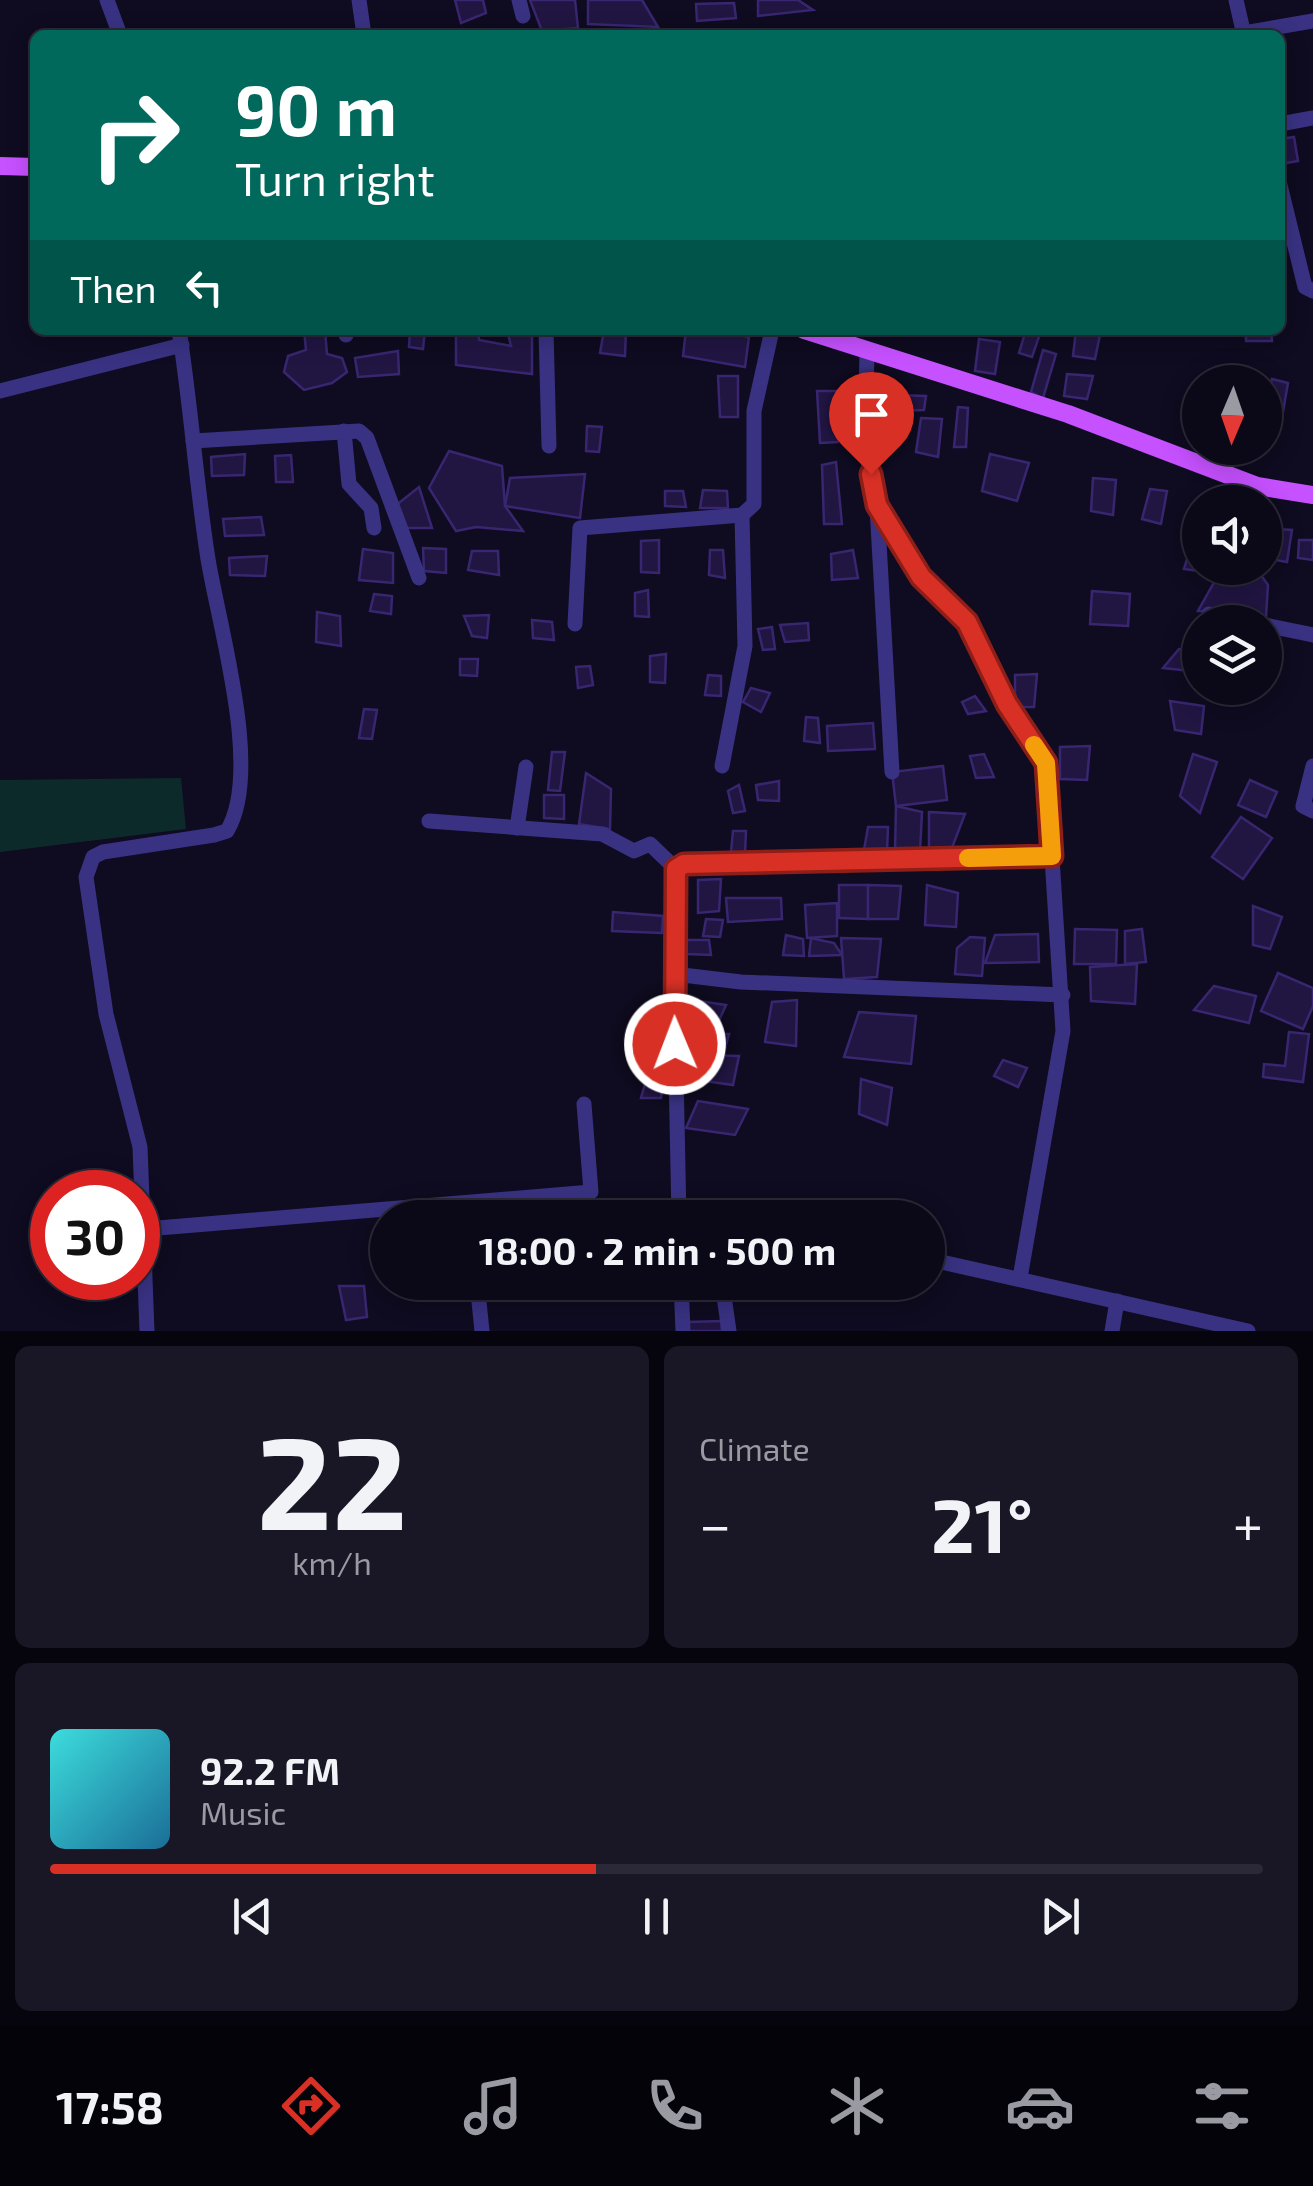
<!DOCTYPE html>
<html lang="en">
<head>
<meta charset="utf-8">
<style>
	:root { --surface:#0b0818; --page:#191625; --text:#f1f3f6; --muted:#9a9aa2; --line:#2b2937; --accent:#d93025 }
	body { margin:0; font-family:"Exo 2",sans-serif; background:var(--page); color:var(--text); height:100vh; display:flex; flex-direction:column; font-size:38px; white-space:nowrap }
	* { box-sizing:border-box; margin:0 }
	p { font-size:32px; color:var(--muted) }
	.icon { flex:none; width:55px; height:55px; fill:none; stroke:currentColor; stroke-width:2; stroke-linecap:round; stroke-linejoin:round }
	.map { position:relative; height:1331px; overflow:hidden }
	.details { display:flex; flex-direction:column; gap:15px; padding:15px; background:#06040d; flex:1 }
	.details>* { flex:none }
	.guide { position:absolute; left:30px; top:30px; width:1255px; height:305px; border-radius:15px; box-shadow:0 5px 25px #0003,0 0 0 2px var(--line); background:#00695c; color:#fff; overflow:hidden }
	.needle { width:65px; rotate:182deg }
	.controls { position:absolute; left:1182px; top:365px; display:grid; gap:20px }
	.controls a { display:grid; place-items:center; width:100px; height:100px; border-radius:50%; background:var(--surface); box-shadow:0 5px 25px #0003,0 0 0 2px var(--line); font-size:50px }
	.speed { position:absolute; left:30px; top:1170px; display:flex; gap:20px; font-size:50px; font-weight:700; text-align:center }
	.speed>* { display:grid; place-content:center; width:130px; height:130px; border-radius:50%; background:var(--surface); box-shadow:0 5px 25px #0003,0 0 0 2px var(--line); line-height:1 }
	.speed .limit { border:15px solid #d22; background:#fff; color:#111 }
	.pin { position:absolute; display:grid; place-items:center; width:85px; height:85px; color:#fff; margin:-102px -42px; border-radius:50% 50% 50% 0; rotate:-45deg; box-shadow:0 0 10px #0007 }
	.pin .icon { rotate:45deg }
	.me { position:absolute; width:110px; margin:-55px; rotate:359deg; stroke-linejoin:round; filter:drop-shadow(0 0 8px #0008) }
	.turn { display:flex; align-items:center; gap:35px; height:210px; padding:0 40px; font-size:45px }
	.turn .icon { width:130px; height:130px; stroke-width:2.5 }
	.turn b { display:block; font-size:70px; line-height:85px }
	.then { display:flex; align-items:center; height:95px; padding:0 40px; background:#0003; gap:20px; font-size:38px }
	.big { font-size:75px; font-weight:700; line-height:1.1 }
	.details .card { flex:1; display:flex; flex-direction:column; justify-content:center; gap:15px; min-width:0; padding:0 35px; border-radius:15px; background:var(--page) }
	.details .dial { align-items:center; gap:0 }
	.dial b { font-size:130px; line-height:1 }
	.song { display:flex; align-items:center; gap:30px }
	.cover { width:120px; height:120px; border-radius:15px; background:linear-gradient(135deg,hsl(180 70% 55%),hsl(200 70% 35%)) }
	.played { height:10px; border-radius:5px; background:linear-gradient(90deg,var(--accent) 45%,var(--line) 45%) }
	.keys { display:flex; justify-content:space-around; direction:ltr }
	.heat { display:flex; justify-content:space-between; align-items:center; font-size:55px; direction:ltr }
	.details .tiles { flex:1; display:grid; gap:15px; grid-template-columns:1fr 1fr }
	.card:last-child { grid-column:span 2 }
	.trip { position:absolute; left:370px; top:1200px; width:575px; height:100px; border-radius:50px; background:var(--surface); box-shadow:0 5px 25px #0003,0 0 0 2px var(--line); font-weight:700; line-height:100px; text-align:center }
	.dock { display:flex; height:160px; justify-content:space-around; align-items:center; background:#04030a; color:var(--muted) }
	.dock .icon { width:70px; height:70px }
	.dock .selected { color:var(--accent) }
	.dock b { font-size:45px; color:var(--text) }
	.map>svg:first-child { display:block }
	.green { fill:#0d2a2a }
	.building { fill:#211542; stroke:#382670; stroke-width:2.5 }
	.lines { fill:none; stroke-linecap:round; stroke-linejoin:round }
	.minor { stroke:#393283; stroke-width:15 }
	.major { stroke:#c651ff; stroke-width:18 }
	.route-casing { stroke:#8d1f18; stroke-width:25 }
	.route { stroke:#d93025; stroke-width:18 }
	.slow { stroke:#f59e0b; stroke-width:18 }
</style>
</head>
<body>
<div class="map">
<svg width="1313" height="1331" viewBox="0 0 1313 1331">
	<rect width="100%" height="100%" fill="#0f0b20"/>
	<path class="green" d="M181,778L186,829L0,852V780Z"/>
	<g class="building">
		<path d="M455,0H483L486,13L461,23Z"/>
		<path d="M530,0H575L578,28L542,31Z"/>
		<path d="M588,0H642L658,27L588,24Z"/>
		<path d="M758,0H798L813,10L758,16Z"/>
		<path d="M734,3L736,18L697,21L696,4Z"/>
		<path d="M1294,137L1298,161L1286,163L1280,139Z"/>
		<path d="M304,330H325L327,354L342,358L347,372L332,383L304,390L284,372L288,356L306,350Z"/>
		<path d="M410,330H425L423,349L409,347Z"/>
		<path d="M456,330H478L479,340L511,346L507,330H532V374L456,365Z"/>
		<path d="M604,330H626L625,356L600,353Z"/>
		<path d="M686,330H718L749,337L745,367L683,356Z"/>
		<path d="M1026,330L1041,331L1032,357L1019,353Z"/>
		<path d="M1076,330H1101L1095,359L1073,356Z"/>
		<path d="M1246,330H1271L1272,341H1246Z"/>
		<path d="M979,339L1000,342L995,374L975,371Z"/>
		<path d="M1043,350L1056,354L1043,398L1031,392Z"/>
		<path d="M398,351L399,374L358,377L355,358Z"/>
		<path d="M1067,374L1093,376L1087,399L1064,396Z"/>
		<path d="M718,376H738V417H720Z"/>
		<path d="M1272,379L1288,383L1283,412L1265,408Z"/>
		<path d="M817,391H838V442L820,443Z"/>
		<path d="M895,395L926,396L924,410L894,411Z"/>
		<path d="M958,407L968,408L966,447H954Z"/>
		<path d="M921,418L942,419L938,457L916,452Z"/>
		<path d="M587,426L602,427L599,452L586,451Z"/>
		<path d="M449,451L502,466L505,506L523,531L476,527L456,531L429,488Z"/>
		<path d="M245,454L244,475L212,476L211,457Z"/>
		<path d="M990,454L1029,463L1017,501L982,491Z"/>
		<path d="M291,455L293,482H276L275,456Z"/>
		<path d="M836,462L842,524H824L822,465Z"/>
		<path d="M585,474L580,518L505,506L510,478Z"/>
		<path d="M1093,478L1116,480L1113,515L1091,511Z"/>
		<path d="M419,487L432,528H407L395,506Z"/>
		<path d="M1150,489L1167,491L1161,524L1142,519Z"/>
		<path d="M703,490L727,491L728,508H700Z"/>
		<path d="M665,491H683L686,507L665,506Z"/>
		<path d="M261,517L264,535L225,536L223,519Z"/>
		<path d="M1276,529L1292,530L1287,562L1270,559Z"/>
		<path d="M1200,532V568H1214L1213,573L1184,569L1194,536Z"/>
		<path d="M659,540V573L641,572V541Z"/>
		<path d="M1299,540H1313V560L1298,558Z"/>
		<path d="M423,548L446,549V573L424,571Z"/>
		<path d="M363,549L393,553V583L359,580Z"/>
		<path d="M710,550H723L725,578L709,575Z"/>
		<path d="M853,550L858,578L832,580L831,554Z"/>
		<path d="M472,551H498L499,575L468,570Z"/>
		<path d="M267,556L265,576L230,575L229,558Z"/>
		<path d="M1222,568H1256L1268,585L1266,617L1198,611Z"/>
		<path d="M648,590L649,617L635,616V593Z"/>
		<path d="M1092,591L1130,594L1128,626L1090,624Z"/>
		<path d="M374,594L392,596L391,614L370,611Z"/>
		<path d="M317,612L340,616L341,646L316,642Z"/>
		<path d="M489,615L487,638L472,636L464,616Z"/>
		<path d="M532,620L552,622L554,640L533,638Z"/>
		<path d="M808,623L809,640L785,642L780,625Z"/>
		<path d="M772,627L775,649L763,650L758,629Z"/>
		<path d="M1179,649L1195,651L1190,671L1163,668Z"/>
		<path d="M666,654L665,683L650,682V656Z"/>
		<path d="M460,659H478L477,676L460,675Z"/>
		<path d="M590,666L593,685L578,688L576,667Z"/>
		<path d="M1037,674L1034,707H1015V675Z"/>
		<path d="M708,675L721,676V696L705,695Z"/>
		<path d="M751,688L770,693L761,712L743,702Z"/>
		<path d="M975,696L986,711L968,714L962,702Z"/>
		<path d="M1170,701L1204,706L1201,734L1175,730Z"/>
		<path d="M364,709L377,710L372,739L359,738Z"/>
		<path d="M806,717L818,718L820,743L804,741Z"/>
		<path d="M873,723L875,749L828,751L827,726Z"/>
		<path d="M1090,746L1087,780L1060,779V747Z"/>
		<path d="M552,752H565L560,791L548,790Z"/>
		<path d="M984,754L994,777L976,778L970,756Z"/>
		<path d="M1193,754L1217,762L1200,813L1180,796Z"/>
		<path d="M943,766L947,800L896,806L892,772Z"/>
		<path d="M586,773L611,789L610,829L579,824Z"/>
		<path d="M1250,780L1277,792L1266,817L1238,805Z"/>
		<path d="M779,781V801L758,800L756,785Z"/>
		<path d="M739,785L745,811L733,813L728,791Z"/>
		<path d="M544,795H564V819L544,818Z"/>
		<path d="M896,806L922,812L920,851H895Z"/>
		<path d="M929,812L965,814L950,853L929,851Z"/>
		<path d="M1241,817L1272,838L1243,879L1212,857Z"/>
		<path d="M868,827H888L887,852L864,850Z"/>
		<path d="M733,831H746L745,854L731,852Z"/>
		<path d="M721,879L719,911L698,913V880Z"/>
		<path d="M839,885H868V919L839,918Z"/>
		<path d="M868,885L901,886L898,919H868Z"/>
		<path d="M927,885L958,893L956,927L925,925Z"/>
		<path d="M726,898H781L782,919L728,922Z"/>
		<path d="M837,903V936L807,938L805,905Z"/>
		<path d="M1253,906L1282,917L1270,949L1253,945Z"/>
		<path d="M613,912L663,916L662,933L612,931Z"/>
		<path d="M706,919L723,920L720,937L703,936Z"/>
		<path d="M1075,929L1117,930L1116,964H1074Z"/>
		<path d="M1142,929L1146,962L1125,964V931Z"/>
		<path d="M1038,934L1039,962L985,963L995,935Z"/>
		<path d="M786,935L803,939L804,956L783,955Z"/>
		<path d="M970,937L985,938L982,976L955,974L957,948Z"/>
		<path d="M811,938L834,943L842,955L809,956Z"/>
		<path d="M841,938L881,939L877,977L844,979Z"/>
		<path d="M683,940H709L711,955L686,954Z"/>
		<path d="M1137,964L1135,1004L1091,1001L1090,967Z"/>
		<path d="M1278,973L1313,988V1006L1303,1029L1261,1011Z"/>
		<path d="M1214,986L1256,996L1249,1023L1194,1010Z"/>
		<path d="M797,1000L796,1046L765,1042L772,1002Z"/>
		<path d="M699,1001L726,1005L717,1025L696,1024Z"/>
		<path d="M859,1012L916,1016L911,1064L844,1057Z"/>
		<path d="M1289,1032L1309,1034L1303,1082L1263,1077L1264,1064L1285,1066Z"/>
		<path d="M713,1034H729L724,1052L709,1051Z"/>
		<path d="M648,1050H665L663,1072L648,1071Z"/>
		<path d="M703,1055L739,1056L733,1085L691,1079Z"/>
		<path d="M1003,1060L1027,1068L1018,1087L994,1076Z"/>
		<path d="M861,1079L892,1088L887,1125L859,1114Z"/>
		<path d="M645,1084H663L661,1098H641Z"/>
		<path d="M698,1101L748,1109L735,1135L686,1128Z"/>
		<path d="M339,1286H364L367,1317L346,1320Z"/>
		<path d="M721,1321L722,1331H689L688,1322Z"/>
	</g>
	<g class="lines">
		<g class="minor">
			<path d="M107,0L120,35"/>
			<path d="M359,0L364,35"/>
			<path d="M519,0L523,16"/>
			<path d="M1236,0L1244,35"/>
			<path d="M1244,33L1313,21"/>
			<path d="M1280,124L1313,118"/>
			<path d="M1280,185L1305,287L1313,291"/>
			<path d="M346,330V335"/>
			<path d="M546,330L549,446"/>
			<path d="M867,351L865,444L877,505L921,577L967,623L1007,704L1046,763L1063,1031L1020,1278"/>
			<path d="M0,391L182,345"/>
			<path d="M344,431L349,484L371,508L374,528"/>
			<path d="M193,441L359,431L367,438L419,578"/>
			<path d="M877,507L892,772"/>
			<path d="M1209,614L1252,622"/>
			<path d="M575,624L580,528L742,515L754,504V411L772,330"/>
			<path d="M1265,625L1313,635"/>
			<path d="M722,766L745,646L742,515"/>
			<path d="M1313,766L1303,806L1313,811"/>
			<path d="M429,821L602,834L634,851L650,844L676,869"/>
			<path d="M517,828L526,767"/>
			<path d="M674,974L741,982L1063,995"/>
			<path d="M679,1218L674,974L676,869L684,864L1052,856"/>
			<path d="M146,1229L591,1192L584,1104"/>
			<path d="M937,1261L1248,1331"/>
			<path d="M477,1282L482,1331"/>
			<path d="M681,1282L683,1331"/>
			<path d="M722,1282L729,1331"/>
			<path d="M147,1331L140,1147L106,1014L86,877L93,857L103,852L214,835L227,831C263,772 219,627 208,559C196,483 191,406 179,330"/>
			<path d="M1112,1331L1117,1301"/>
		</g>
		<g class="major">
			<path d="M0,166L35,167"/>
			<path d="M804,330L1068,414L1257,486L1313,495"/>
		</g>
	</g>
	<g class="lines">
		<defs>
			<path id="route" d="M675,1044L676,869L684,864L1052,856L1046,763L1007,704L967,622L921,577L877,505L871,474"/>
		</defs>
		<use href="#route" class="route-casing"/>
		<use href="#route" class="route"/>
		<path class="slow" d="M968,858L1052,856L1046,763L1034,745"/>
	</g>
</svg>
<div class="controls">
<a><svg class="needle" viewBox="-14 -14 28 28"><path d="M0-13l5 13h-10z" fill="#e53935"/><path d="M0 13l5-13h-10z" fill="#9a9aa2"/></svg></a>
<a><svg class="icon" aria-label="sound" viewBox="0 0 24 24"><path d="M4 9h4l5-4v14l-5-4H4zM17 9q2 3 0 6"/></svg></a>
<a><svg class="icon" aria-label="layers" viewBox="0 0 24 24"><path d="M12 4l9 5-9 5-9-5zM3 14l9 5 9-5"/></svg></a>
</div>
<div class="speed"><div class="limit">30</div></div>
<div class="pin" style="left:871px;top:474px;background:#d93025"><svg class="icon" aria-label="arrive" viewBox="0 0 24 24"><path d="M6 21V4h12l-3 4 3 4H6"/></svg></div>
<svg class="me" style="left:675px;top:1044px" viewBox="-20 -20 40 40"><circle r="17" fill="#d93025" stroke="#fff" stroke-width="3"/><path d="M0-11L8 9 0 5-8 9z" fill="#fff"/></svg>
<div class="trip">18:00 · 2 min · 500 m</div>
<div class="guide">
<div class="turn"><svg class="icon" aria-label="right" viewBox="0 0 24 24"><path d="M7 20v-9h11M14 6l5 5-5 5"/></svg><div><b>90 m</b>Turn right</div></div>
<div class="then">Then<svg class="icon" aria-label="left" viewBox="0 0 24 24"><path d="M17 20v-9H6M10 6l-5 5 5 5"/></svg></div>
</div>
</div>
<section class="details">
<div class="tiles">
<div class="card dial"><b>22</b><p>km/h</p></div>
<div class="card"><p>Climate</p>
<div class="heat"><a>−</a><b class="big">21°</b><a>+</a></div>
</div>
<div class="card">
<div class="song"><i class="cover"></i><div><b>92.2 FM</b><p>Music</p></div></div>
<div class="played"></div>
<div class="keys"><svg class="icon" aria-label="previous" viewBox="0 0 24 24"><path d="M18 5L8 12l10 7zM5 5v14"/></svg><svg class="icon" aria-label="pause" viewBox="0 0 24 24"><path d="M8 5v14M16 5v14"/></svg><svg class="icon" aria-label="next" viewBox="0 0 24 24"><path d="M6 5l10 7-10 7zM19 5v14"/></svg></div>
</div>
</div>
</section>
<nav class="dock">
<b>17:58</b>
<svg class="icon selected" aria-label="directions" viewBox="0 0 24 24"><path d="M12 3l9 9-9 9-9-9zM9 14v-3h6M13 9l2 2-2 2"/></svg>
<svg class="icon" aria-label="music" viewBox="0 0 24 24"><path d="M9 18V5l10-2v13"/><circle cx="6" cy="18" r="3"/><circle cx="16" cy="16" r="3"/></svg>
<svg class="icon" aria-label="phone" viewBox="0 0 24 24"><path d="M5 4h4l2 5-3 2q2 4 5 5l2-3 5 2v4C11 20 4 13 5 4z"/></svg>
<svg class="icon" aria-label="climate" viewBox="0 0 24 24"><path d="M12 3v18M4 7l16 10M4 17L20 7"/></svg>
<svg class="icon" aria-label="car" viewBox="0 0 24 24"><path d="M5 17H2v-5l4-1 3-4h7l3 4 3 1v5h-3M9 17h6M6 11h13"/><circle cx="7" cy="17" r="2"/><circle cx="17" cy="17" r="2"/></svg>
<svg class="icon" aria-label="filters" viewBox="0 0 24 24"><path d="M4 7h16M4 17h16"/><circle cx="9" cy="7" r="2"/><circle cx="15" cy="17" r="2"/></svg>
</nav>
</body>
</html>
